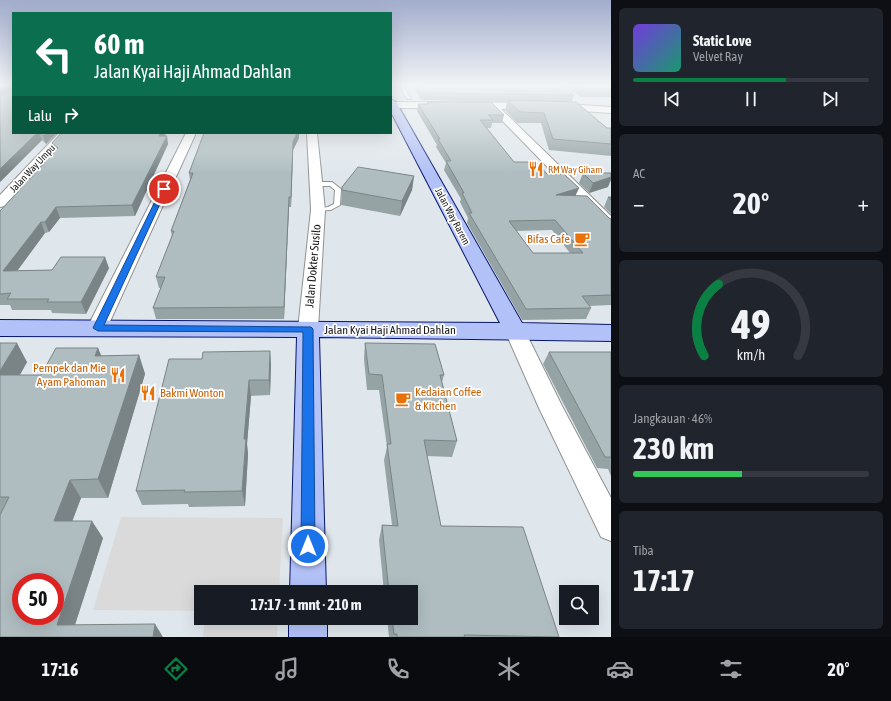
<!DOCTYPE html>
<html lang="id">
<head>
<meta charset="utf-8">
<style>
	:root { --surface:#171b24; --page:#20242c; --text:#f1f3f6; --muted:#9ea1a6; --line:#363941; --accent:#0b8043 }
	body { margin:0; font-family:"Asap Condensed",sans-serif; background:var(--page); color:var(--text); height:100vh; display:flex; flex-direction:column; font-size:15px; white-space:nowrap }
	* { box-sizing:border-box; margin:0 }
	p { font-size:13px; color:var(--muted) }
	.icon { flex:none; width:22px; height:22px; fill:none; stroke:currentColor; stroke-width:2; stroke-linecap:round; stroke-linejoin:round }
	.map { position:relative; flex:1; overflow:hidden }
	.sheet { display:flex; flex-direction:column; gap:8px; padding:8px; background:#0d0f14; width:280px }
	.sheet>* { flex:none }
	.top-card { position:absolute; left:12px; top:12px; width:380px; height:122px; border-radius:0px; box-shadow:0 4px 16px #0002; background:#0b6e4f; color:#fff; overflow:hidden }
	.tools { position:absolute; left:559px; top:585px; display:grid; gap:8px }
	.tools a { display:grid; place-items:center; width:40px; height:40px; border-radius:0px; background:var(--surface); box-shadow:0 4px 16px #0002; font-size:20px }
	.speed { position:absolute; left:12px; top:573px; display:flex; gap:8px; font-size:20px; font-weight:700; text-align:center }
	.speed>* { display:grid; place-content:center; width:52px; height:52px; border-radius:50%; background:var(--surface); box-shadow:0 4px 16px #0002; line-height:1 }
	.speed .limit { border:6px solid #d22; background:#fff; color:#111 }
	.pin { position:absolute; display:grid; place-items:center; width:34px; height:34px; color:#fff; margin:-17px; border:2px solid #fff; border-radius:50%; box-shadow:0 1px 4px #0007 }
	.me { position:absolute; width:44px; margin:-22px; rotate:0deg; stroke-linejoin:round; filter:drop-shadow(0 0 3px #0008) }
	.turn { display:flex; align-items:center; gap:14px; height:84px; padding:0 16px; font-size:18px }
	.turn .icon { width:52px; height:52px; stroke-width:2.5 }
	.turn b { display:block; font-size:28px; line-height:34px }
	.then { display:flex; align-items:center; height:38px; padding:0 16px; background:#0003; gap:8px; font-size:15px }
	.big { font-size:30px; font-weight:700; line-height:1.1 }
	.sheet .tile { flex:1; display:flex; flex-direction:column; justify-content:center; gap:6px; min-width:0; padding:0 14px; border-radius:6px; background:var(--page) }
	.sheet .dial { align-items:center; gap:0 }
	.dial svg { height:104px; overflow:visible; fill:none; stroke:var(--line); stroke-width:7; stroke-linecap:round; text-anchor:middle }
	.dial text { fill:var(--text); stroke:none }
	.song { display:flex; align-items:center; gap:12px }
	.cover { width:48px; height:48px; border-radius:6px; background:linear-gradient(135deg,hsl(260 70% 55%),hsl(160 70% 35%)) }
	.played { height:4px; border-radius:2px; background:linear-gradient(90deg,var(--accent) 65%,var(--line) 65%) }
	.keys { display:flex; justify-content:space-around; direction:ltr }
	.heat { display:flex; justify-content:space-between; align-items:center; font-size:22px; direction:ltr }
	.charge { height:6px; border-radius:3px; background:linear-gradient(90deg,#34c759 46%,var(--line) 0) }
	.trip { position:absolute; left:194px; top:585px; width:224px; height:40px; border-radius:0px; background:var(--surface); box-shadow:0 4px 16px #0002; font-weight:700; line-height:40px; text-align:center }
	.menu { display:flex; height:64px; justify-content:space-around; align-items:center; background:#090b0e; color:var(--muted) }
	.menu .icon { width:28px; height:28px }
	.menu .active { color:var(--accent) }
	.menu b { font-size:18px; color:var(--text) }
	main { display:flex; flex:1; min-height:0 }
	.map>svg:first-child { display:block }
	.parking { fill:#dadada }
	.lines { fill:none; stroke-linecap:round; stroke-linejoin:round }
	.lane-casing { stroke:#919191; stroke-width:2 }
	.street-casing { stroke:#919191; stroke-width:2 }
	.secondary-casing { stroke:#07166c; stroke-width:2 }
	.lane { fill:#fff; fill-rule:evenodd }
	.street { fill:#fff; fill-rule:evenodd }
	.secondary { fill:#b2c1f7; fill-rule:evenodd }
	.wall { fill:#96a3a5; fill-rule:evenodd }
	.shaded-wall { fill:#7a8486 }
	.building { fill:#afbdc0; stroke:#7a8486; fill-rule:evenodd }
	.route { fill:#1a73e8; stroke:#114b97 }
	.labels { text-anchor:middle; stroke-width:3.5; stroke-linejoin:round; paint-order:stroke }
	.far-street-label { font-size:10px; fill:#1a1a1a; stroke:#fff }
	.far-food-label { font-size:10px; fill:#c56008; stroke:#fff; text-anchor:start }
	.food-label { font-size:12px; fill:#c56008; stroke:#fff; text-anchor:end }
	.street-label { font-size:12px; fill:#1a1a1a; stroke:#fff }
</style>
</head>
<body>
<main>
<div class="map">
<svg width="611" height="637" viewBox="0 0 611 637">
	<rect width="100%" height="100%" fill="#e0e7ec"/>
	<g class="parking">
		<path d="M121,517L283,518L279,592H201V611L93,610Z"/>
		<path d="M205,618H278L277,637H203Z"/>
	</g>
	<g class="lines">
		<defs>
			<g id="lane">
				<path d="M399,85H403L411,99H407Z"/>
				<path d="M332,182L341,189L340,205L331,210L316,211V209L328,207L334,204L335,190L330,186H316L313,184L316,182Z"/>
			</g>
			<g id="street">
				<path d="M391,102L552,103L611,107V113L552,109H501L611,216V228L606,227L490,108H391Z"/>
				<path d="M59,133H70L5,206L0,207V195Z"/>
				<path d="M186,133H196L107,328L104,333L97,335L90,333L87,328Z"/>
				<path d="M307,133H317L325,210L318,329L315,334L308,336L301,334L298,329L311,210Z"/>
				<path d="M515,324L522,326L525,331L562,406L611,498V541L601,537L539,408L505,331L508,326Z"/>
			</g>
			<g id="secondary">
				<path d="M391,99L396,102L522,323L611,325V341L319,337L326,592H290L297,337L0,336V320L500,323L391,112Z"/>
				<rect x="289" y="618" width="38" height="19"/>
			</g>
		</defs>
		<use href="#lane" class="lane-casing"/>
		<use href="#street" class="street-casing"/>
		<use href="#secondary" class="secondary-casing"/>
		<use href="#lane" class="lane"/>
		<use href="#street" class="street"/>
		<use href="#secondary" class="secondary"/>
	</g>
	<g class="wall">
		<path d="M0,85H13V133H57L46,144L42,140L0,182V97L11,90V89L0,96Z"/>
		<path d="M412,85H560L574,95L572,102L607,128H611V156L549,150L541,123H517L505,110L507,102L421,100Z"/>
		<path d="M561,85H611V97H581Z"/>
		<path d="M427,102L504,115L502,123H492L491,128H487L514,162L547,174L576,196L609,218L611,219V305L589,306L591,308L586,319L522,320L467,223L468,218L460,202L461,199L444,170L446,163L436,147L437,145L417,111L418,104H427ZM552,230L570,253H533L516,231Z"/>
		<path d="M166,133L165,136L168,144L135,216L60,218L49,232L45,233L17,271L109,268L86,314L52,313L51,310H12L10,305H0V211L55,151L52,143Z"/>
		<path d="M299,138L293,150L291,207H289L288,223L284,319H156L153,308L161,288H159L156,277L172,237L171,231L190,180L189,173Z"/>
		<path d="M583,173L608,187L589,193L579,183Z"/>
		<path d="M414,176L412,190L400,216L341,205L342,187Z"/>
		<path d="M608,197H611V214L604,207Z"/>
		<path d="M0,343L27,362L20,375H41L98,348L101,356L139,355L145,374L108,498H81L72,521L103,538L75,625L0,637Z"/>
		<path d="M365,343L444,375L442,382L457,441L452,457L427,456L441,526L559,637H389L387,618H411V592H384L379,540L382,525H392L384,460L387,447L379,390H367L364,359Z"/>
		<path d="M270,351L271,366L270,395L251,396L247,444L248,454L245,506L189,507L188,504L142,505L136,491L202,359Z"/>
		<path d="M549,352H611V476L608,469L597,468L543,364Z"/>
	</g>
	<g class="shaded-wall">
		<path d="M4,85H12L13,88L0,96V87Z"/>
		<path d="M37,133H39L42,140L0,182V169Z"/>
		<path d="M46,133H57L46,144L43,136Z"/>
		<path d="M160,133H166L161,144L159,136Z"/>
		<path d="M297,133H299V138L293,150L291,207V197L293,142Z"/>
		<path d="M167,136L168,144L135,216L132,205Z"/>
		<path d="M414,176L412,190L400,216L402,201Z"/>
		<path d="M611,177V180L608,187L589,193L593,183Z"/>
		<path d="M579,188L575,197L556,195Z"/>
		<path d="M289,197V207L284,319V307Z"/>
		<path d="M56,207L60,218L49,232L45,222Z"/>
		<path d="M41,222L45,233L9,282L3,271Z"/>
		<path d="M105,257L109,268L86,314L81,302Z"/>
		<path d="M17,343L27,362L9,394L0,378V371Z"/>
		<path d="M98,348L106,367L95,356Z"/>
		<path d="M270,351L271,366L270,395L269,380Z"/>
		<path d="M139,355L145,374L108,498L98,479Z"/>
		<path d="M249,380L251,396L247,444L248,454L245,506L242,491L244,439Z"/>
		<path d="M70,480L81,498L66,538L54,521Z"/>
		<path d="M92,521L103,538L71,637L57,625Z"/>
		<path d="M155,624L163,637H153Z"/>
	</g>
	<g class="building">
		<path d="M12,85H13V133H37L0,169V97L11,90Z"/>
		<path d="M417,85H560L574,95L422,93Z"/>
		<path d="M576,85H611V89H583Z"/>
		<path d="M507,100L576,102L607,128H611V144L553,139L544,113L520,112Z"/>
		<path d="M427,102H491L504,115H488L493,120H480L514,162H536L547,174H564L579,188L556,195L587,196L609,218L611,219V295L582,296L591,308L526,309L469,213H472L462,193H464L446,161H451L438,139H440L418,104H429ZM555,220L583,253H533L509,221Z"/>
		<path d="M40,133H46L43,136Z"/>
		<path d="M61,133H160L159,136H167L132,205L56,207L45,222H41L3,271L52,270L61,257H105L81,302H47L49,299H7L11,293L0,294V211L58,148L52,143Z"/>
		<path d="M204,133H297L293,142L291,197H289L284,307L153,308L165,277H156L174,231H171L193,173H189Z"/>
		<path d="M358,167L414,176L402,201L342,190V187Z"/>
		<path d="M583,173H611V177L593,183Z"/>
		<path d="M608,197H611V200Z"/>
		<path d="M0,343H17L0,371Z"/>
		<path d="M365,343L435,344L444,375H440L457,441L424,440L441,526L523,527L559,637L464,635L465,637H397V634H394L392,618H411V592H389L382,525L398,526L387,444H391L382,375L369,374Z"/>
		<path d="M56,348H98L95,356L139,355L98,479L70,480L54,521H92L57,625L155,624L153,637H0V515L9,497H0V375H41ZM21,582H55V616H21Z"/>
		<path d="M270,351L269,380H249L244,439H246L242,491L184,492L185,490L136,491L169,359H202L203,352Z"/>
		<path d="M549,352H611V457H605Z"/>
	</g>
	<linearGradient id="sky" x2="0" y2="1"><stop stop-color="#a2accc"/><stop offset="0.49" stop-color="#f1f4f6"/><stop offset="1" stop-color="#f1f4f6" stop-opacity="0"/></linearGradient>
	<rect width="611" height="174" fill="url(#sky)"/>
	<path class="route" d="M162,187L167,189L104,325L311,327L313,329L315,546L313,551L308,553L303,551L301,546L303,332L98,331L93,328Z"/>
	<defs>
		<symbol id="restaurant-bare" viewBox="-9 -9 18 18"><path d="M-5-6h1v4h1v-4h1v4h1v-4h1v5L-1.5 .5V6h-2V.5L-5-1ZM5-6V6H3V1.5H1.5Q1.5-4 5-6Z" fill="#e8710a" stroke="#fff" stroke-width="2.5" paint-order="stroke"/></symbol>
		<symbol id="cafe-bare" viewBox="-9 -9 18 18"><path d="M-5.5-4.5H6V0H3Q3 3.5 0 3.5H-2.5Q-5.5 3.5-5.5 0ZM3-3.2v2h1.7v-2ZM-6 4.5H4V6H-6Z" fill="#e8710a" stroke="#fff" stroke-width="2.5" paint-order="stroke"/></symbol>
	</defs>
	<g fill-rule="evenodd">
		<use href="#restaurant-bare" x="525" y="158" width="22" height="22"/>
		<use href="#cafe-bare" x="571" y="228" width="22" height="22"/>
		<use href="#restaurant-bare" x="107" y="364" width="22" height="22"/>
		<use href="#restaurant-bare" x="137" y="382" width="22" height="22"/>
		<use href="#cafe-bare" x="392" y="388" width="22" height="22"/>
	</g>
	<g class="labels">
		<g class="far-street-label">
			<text transform="translate(32 168) rotate(-47)" y="4">Jalan Way Umpu</text>
			<text transform="translate(453 216) rotate(62)" y="4">Jalan Way Rarem</text>
		</g>
		<g class="far-food-label">
			<text x="548" y="173">RM Way Giham</text>
		</g>
		<g class="food-label">
			<text x="570" y="243">Bifas Cafe</text>
			<text x="106" y="372">Pempek dan Mie<tspan x="106" dy="14">Ayam Pahoman</tspan></text>
			<text x="415" y="396" text-anchor="start">Kedaian Coffee<tspan x="415" dy="14">&amp; Kitchen</tspan></text>
			<text x="160" y="397" text-anchor="start">Bakmi Wonton</text>
		</g>
		<g class="street-label">
			<text transform="translate(313 266) rotate(-85)" y="4">Jalan Dokter Susilo</text>
			<text x="390" y="334">Jalan Kyai Haji Ahmad Dahlan</text>
		</g>
	</g>
</svg>
<div class="tools">
<a><svg class="icon" aria-label="search" viewBox="0 0 24 24"><circle cx="10" cy="10" r="6"/><path d="M15 15l6 6"/></svg></a>
</div>
<div class="speed"><div class="limit">50</div></div>
<div class="pin" style="left:164px;top:189px;background:#d93025"><svg class="icon" aria-label="arrive" viewBox="0 0 24 24"><path d="M6 21V4h12l-3 4 3 4H6"/></svg></div>
<svg class="me" style="left:308px;top:546px" viewBox="-20 -20 40 40"><circle r="17" fill="#1a73e8" stroke="#fff" stroke-width="3"/><path d="M0-11L8 9 0 5-8 9z" fill="#fff"/></svg>
<div class="trip">17:17 · 1 mnt · 210 m</div>
<div class="top-card">
<div class="turn"><svg class="icon" aria-label="left" viewBox="0 0 24 24"><path d="M17 20v-9H6M10 6l-5 5 5 5"/></svg><div><b>60 m</b>Jalan Kyai Haji Ahmad Dahlan</div></div>
<div class="then">Lalu<svg class="icon" aria-label="right" viewBox="0 0 24 24"><path d="M7 20v-9h11M14 6l5 5-5 5"/></svg></div>
</div>
</div>
<section class="sheet">
<div class="tile">
<div class="song"><i class="cover"></i><div><b>Static Love</b><p>Velvet Ray</p></div></div>
<div class="played"></div>
<div class="keys"><svg class="icon" aria-label="previous" viewBox="0 0 24 24"><path d="M18 5L8 12l10 7zM5 5v14"/></svg><svg class="icon" aria-label="pause" viewBox="0 0 24 24"><path d="M8 5v14M16 5v14"/></svg><svg class="icon" aria-label="next" viewBox="0 0 24 24"><path d="M6 5l10 7-10 7zM19 5v14"/></svg></div>
</div>
<div class="tile"><p>AC</p>
<div class="heat"><a>−</a><b class="big">20°</b><a>+</a></div>
</div>
<div class="tile dial"><svg viewBox="0 0 100 80">
<path d="M14 69A42 42 0 1 1 86 69"/>
<path d="M14 69A42 42 0 0 1 25 14" stroke="#0b8043"/>
<text x="50" y="56" font-size="32" font-weight="700">49</text>
<text x="50" y="72" font-size="11">km/h</text>
</svg></div>
<div class="tile"><p>Jangkauan · 46%</p><b class="big">230 km</b><div class="charge"></div></div>
<div class="tile"><p>Tiba</p><b class="big">17:17</b></div>
</section>
</main>
<nav class="menu">
<b>17:16</b>
<svg class="icon active" aria-label="directions" viewBox="0 0 24 24"><path d="M12 3l9 9-9 9-9-9zM9 14v-3h6M13 9l2 2-2 2"/></svg>
<svg class="icon" aria-label="music" viewBox="0 0 24 24"><path d="M9 18V5l10-2v13"/><circle cx="6" cy="18" r="3"/><circle cx="16" cy="16" r="3"/></svg>
<svg class="icon" aria-label="phone" viewBox="0 0 24 24"><path d="M5 4h4l2 5-3 2q2 4 5 5l2-3 5 2v4C11 20 4 13 5 4z"/></svg>
<svg class="icon" aria-label="climate" viewBox="0 0 24 24"><path d="M12 3v18M4 7l16 10M4 17L20 7"/></svg>
<svg class="icon" aria-label="car" viewBox="0 0 24 24"><path d="M5 17H2v-5l4-1 3-4h7l3 4 3 1v5h-3M9 17h6M6 11h13"/><circle cx="7" cy="17" r="2"/><circle cx="17" cy="17" r="2"/></svg>
<svg class="icon" aria-label="filters" viewBox="0 0 24 24"><path d="M4 7h16M4 17h16"/><circle cx="9" cy="7" r="2"/><circle cx="15" cy="17" r="2"/></svg>
<b>20°</b>
</nav>
</body>
</html>
